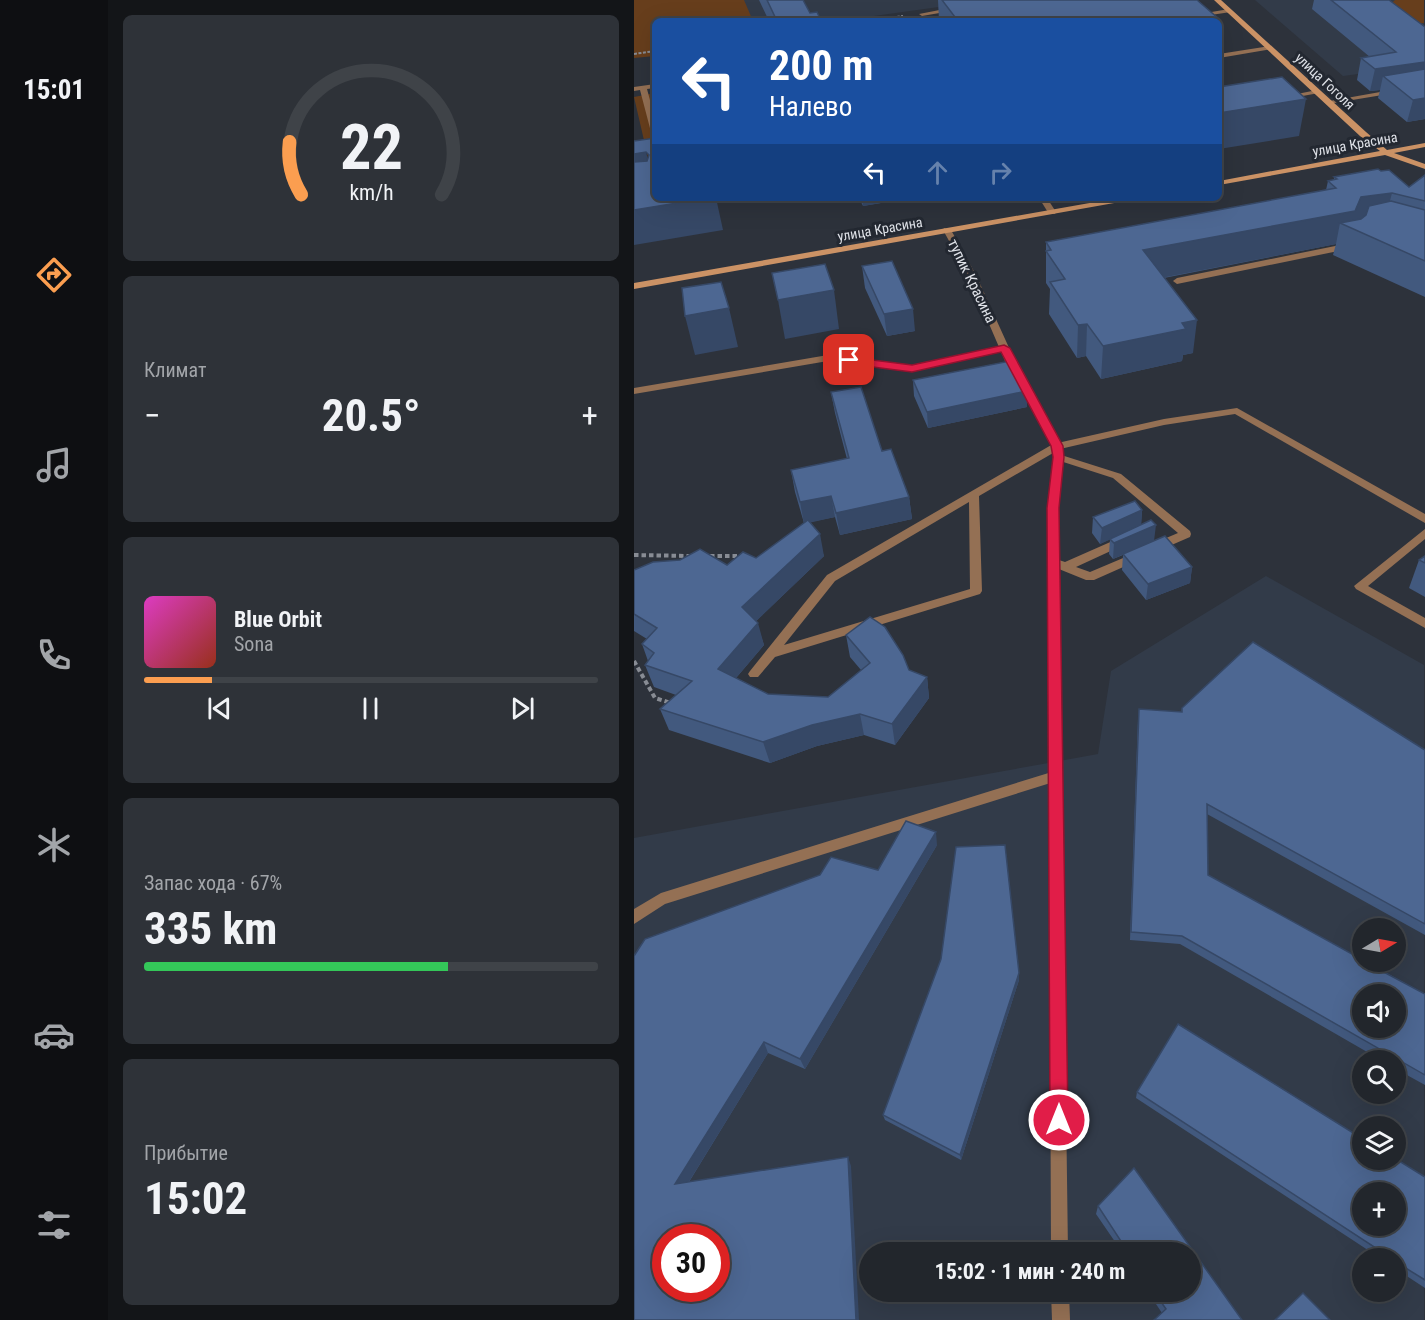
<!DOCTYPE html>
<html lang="ru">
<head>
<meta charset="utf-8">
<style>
	:root { --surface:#22262c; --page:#2e3238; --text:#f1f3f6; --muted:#a2a5a9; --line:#3f4348; --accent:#fb9e50 }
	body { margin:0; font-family:"Roboto Condensed",sans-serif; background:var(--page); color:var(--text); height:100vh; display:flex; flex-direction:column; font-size:22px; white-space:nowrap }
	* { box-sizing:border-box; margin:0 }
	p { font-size:20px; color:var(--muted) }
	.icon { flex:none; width:33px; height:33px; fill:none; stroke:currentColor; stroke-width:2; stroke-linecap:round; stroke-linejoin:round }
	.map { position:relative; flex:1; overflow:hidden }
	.panel { display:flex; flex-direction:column; gap:15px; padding:15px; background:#131518; width:526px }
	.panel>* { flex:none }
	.guide { position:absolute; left:18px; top:18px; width:570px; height:183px; border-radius:9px; box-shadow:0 6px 24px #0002,0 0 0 2px var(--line); background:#1a4fa0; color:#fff; overflow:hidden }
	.needle { width:39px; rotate:80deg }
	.tools { position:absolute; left:718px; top:918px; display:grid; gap:12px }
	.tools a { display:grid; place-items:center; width:54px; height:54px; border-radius:50%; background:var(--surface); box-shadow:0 6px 24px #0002,0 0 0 2px var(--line); font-size:30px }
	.speed { position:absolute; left:18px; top:1224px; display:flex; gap:12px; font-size:30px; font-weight:700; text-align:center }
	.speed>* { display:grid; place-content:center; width:78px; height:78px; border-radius:50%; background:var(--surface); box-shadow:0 6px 24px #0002,0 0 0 2px var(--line); line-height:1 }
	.speed .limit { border:9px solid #d22; background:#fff; color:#111 }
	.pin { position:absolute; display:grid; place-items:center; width:51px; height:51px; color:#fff; margin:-26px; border-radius:12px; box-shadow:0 3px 9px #0006 }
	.me { position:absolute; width:66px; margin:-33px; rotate:0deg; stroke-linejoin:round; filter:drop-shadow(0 0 4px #0008) }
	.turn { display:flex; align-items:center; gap:21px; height:126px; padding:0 18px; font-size:27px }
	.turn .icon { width:78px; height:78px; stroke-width:2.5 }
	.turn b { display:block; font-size:42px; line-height:51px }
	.lanes { display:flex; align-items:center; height:57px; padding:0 18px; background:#0003; justify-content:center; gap:30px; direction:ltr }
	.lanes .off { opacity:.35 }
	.big { font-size:45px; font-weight:700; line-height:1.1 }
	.panel .widget { flex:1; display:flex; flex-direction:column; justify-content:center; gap:9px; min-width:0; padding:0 21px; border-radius:9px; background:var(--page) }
	.panel .dial { align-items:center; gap:0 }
	.dial svg { height:156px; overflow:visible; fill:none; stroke:var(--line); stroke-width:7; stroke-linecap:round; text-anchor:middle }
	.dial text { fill:var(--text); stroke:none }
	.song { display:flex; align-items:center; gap:18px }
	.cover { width:72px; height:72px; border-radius:9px; background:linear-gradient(135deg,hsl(310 70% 55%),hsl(10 70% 35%)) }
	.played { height:6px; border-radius:3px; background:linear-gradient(90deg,var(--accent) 15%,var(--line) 15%) }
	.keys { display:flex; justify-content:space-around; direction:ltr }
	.heat { display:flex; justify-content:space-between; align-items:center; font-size:33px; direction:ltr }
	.charge { height:9px; border-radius:4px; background:linear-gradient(90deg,#34c759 67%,var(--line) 0) }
	.trip { position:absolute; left:225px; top:1242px; width:342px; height:60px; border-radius:30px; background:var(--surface); box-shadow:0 6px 24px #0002,0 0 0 2px var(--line); font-weight:700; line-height:60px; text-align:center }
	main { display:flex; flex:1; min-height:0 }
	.dock { display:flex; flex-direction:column; width:108px; justify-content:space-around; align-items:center; background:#0e0f12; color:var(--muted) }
	.dock .icon { width:42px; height:42px }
	.dock .active { color:var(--accent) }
	.dock b { font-size:27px; color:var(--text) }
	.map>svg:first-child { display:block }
	.built { fill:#323b49; fill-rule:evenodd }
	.green { fill:#673e1c }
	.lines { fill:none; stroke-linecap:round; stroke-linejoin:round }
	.path-far1 { stroke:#888c94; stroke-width:2; stroke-dasharray:3 1.5; stroke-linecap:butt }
	.path { stroke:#888c94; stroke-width:4; stroke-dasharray:4.5 3; stroke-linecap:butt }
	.lane { fill:#947054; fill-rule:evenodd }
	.street { fill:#947054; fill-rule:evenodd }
	.secondary { fill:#cb9265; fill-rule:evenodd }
	.wall { fill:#42597e }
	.shaded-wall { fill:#364866 }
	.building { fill:#4d6792; stroke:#364866; stroke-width:1.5; fill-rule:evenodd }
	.route { fill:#e11d48; stroke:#92132f; stroke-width:1.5 }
	.labels { text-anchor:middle; stroke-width:6; stroke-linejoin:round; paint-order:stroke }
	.far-street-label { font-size:14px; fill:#dee1e7; stroke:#232831 }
	.street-label { font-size:15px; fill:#dee1e7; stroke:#232831 }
</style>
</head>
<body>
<main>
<nav class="dock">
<b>15:01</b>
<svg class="icon active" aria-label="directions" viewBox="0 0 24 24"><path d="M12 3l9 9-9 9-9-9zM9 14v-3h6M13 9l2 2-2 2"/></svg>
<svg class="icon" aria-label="music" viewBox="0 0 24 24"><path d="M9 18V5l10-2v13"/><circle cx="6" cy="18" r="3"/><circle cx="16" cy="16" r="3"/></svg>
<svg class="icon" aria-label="phone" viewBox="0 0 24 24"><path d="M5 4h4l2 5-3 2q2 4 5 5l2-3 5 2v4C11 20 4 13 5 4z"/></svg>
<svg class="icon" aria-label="climate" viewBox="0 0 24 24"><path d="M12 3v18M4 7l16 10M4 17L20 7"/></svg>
<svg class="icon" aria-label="car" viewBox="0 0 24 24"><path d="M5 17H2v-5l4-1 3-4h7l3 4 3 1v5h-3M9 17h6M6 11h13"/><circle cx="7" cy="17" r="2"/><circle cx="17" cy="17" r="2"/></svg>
<svg class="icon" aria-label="filters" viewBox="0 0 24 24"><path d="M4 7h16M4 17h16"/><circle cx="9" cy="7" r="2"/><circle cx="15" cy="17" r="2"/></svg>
</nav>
<section class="panel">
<div class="widget dial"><svg viewBox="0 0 100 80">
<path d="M14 69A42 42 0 1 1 86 69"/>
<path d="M14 69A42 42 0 0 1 8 42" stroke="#fb9e50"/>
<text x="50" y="56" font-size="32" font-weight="700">22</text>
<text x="50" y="72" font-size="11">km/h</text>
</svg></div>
<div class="widget"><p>Климат</p>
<div class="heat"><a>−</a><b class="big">20.5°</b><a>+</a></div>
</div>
<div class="widget">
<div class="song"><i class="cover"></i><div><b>Blue Orbit</b><p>Sona</p></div></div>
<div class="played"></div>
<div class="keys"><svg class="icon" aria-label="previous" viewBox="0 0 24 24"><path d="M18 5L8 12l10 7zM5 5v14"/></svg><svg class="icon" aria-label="pause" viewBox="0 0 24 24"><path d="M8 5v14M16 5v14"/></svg><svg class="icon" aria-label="next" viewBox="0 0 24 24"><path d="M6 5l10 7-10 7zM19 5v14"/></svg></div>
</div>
<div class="widget"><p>Запас хода · 67%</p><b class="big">335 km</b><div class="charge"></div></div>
<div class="widget"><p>Прибытие</p><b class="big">15:02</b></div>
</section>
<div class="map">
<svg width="791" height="1320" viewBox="0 0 791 1320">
	<rect width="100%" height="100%" fill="#2d323b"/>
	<g class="built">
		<path d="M0,0H355L204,21H21Z"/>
		<path d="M621,0H790V65L709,76Z"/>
		<path d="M632,576L790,665V1320H0V838L464,754L477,671ZM729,928H762V962H729ZM729,994H762V1028H729ZM729,1060H762V1094H729ZM729,1126H762V1160H729ZM729,1192H762V1226H729ZM32,1238H82V1288H32ZM236,1252H556V1292H236ZM729,1258H762V1292H729Z"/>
	</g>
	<g class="green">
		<path d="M0,0H110L119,21H21V56L0,58Z"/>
		<path d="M761,0H790V23L763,26L744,16Z"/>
		<path d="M21,93V198H104L0,215L21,188L0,97Z"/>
	</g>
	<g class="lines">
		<g class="path-far1">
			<path d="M236,21L269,16"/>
			<path d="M0,54L21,51"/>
		</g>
		<g class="path">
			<path d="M0,555L56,556"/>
			<path d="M76,556H107"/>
			<path d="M0,661L21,698L37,703"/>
		</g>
		<g class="lane">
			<path d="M321,7L323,8V10L288,16L285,14Z"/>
			<path d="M595,9L597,10V12L563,17L560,15Z"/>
			<path d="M636,46L639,48L638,49L585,58V54Z"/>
			<path d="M21,84V88L13,89L21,119V134L17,132L6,90L0,91V87Z"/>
			<path d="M791,84V88L694,104L690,102Z"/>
			<path d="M683,90L685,91V93L652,99L648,97Z"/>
			<path d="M405,198H413L422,212L421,214H415Z"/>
			<path d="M716,243L719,244V248L543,284L539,281L543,278Z"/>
			<path d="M371,345L376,348L374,350L278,372L194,361L0,394V388L194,355L278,366Z"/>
			<path d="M603,408L791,514V523L601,414L530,425L426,449L345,496L348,591L346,594L141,657L124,677H116L114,674L116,671L193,575L419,444L530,419ZM335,502L336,589L150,645L201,581Z"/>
			<path d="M424,454L487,474L556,531L557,534L556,537L526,550H518L516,547L518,544L544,533L479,478L420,459L419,457Z"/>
			<path d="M791,529V539L734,586L791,618V628L722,589L720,586Z"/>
			<path d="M490,536L495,540L494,543L442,567L456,572L501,553L507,557L505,560L460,580H452L415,565L413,562L419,558L431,562Z"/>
			<path d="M421,771L426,772L428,776L426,780L31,904L0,924V909L27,893Z"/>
		</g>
		<g class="street">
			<path d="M310,228L317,230L342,275L381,361L428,446L429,457L424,508L434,1252H417L414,508L419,457L418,446L371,361L334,275L309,230Z"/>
			<path d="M417,1292H435L436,1320H418Z"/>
		</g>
		<g class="secondary">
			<path d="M580,0H587L732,132L753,150L791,143V147L760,153L791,164V169L751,155L585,185V181L746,151L726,136Z"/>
			<path d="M484,198H501L497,200L0,289V283Z"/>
		</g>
	</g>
	<g class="wall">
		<path d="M125,0H169L176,13L187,21H135Z"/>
		<path d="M304,0H563L585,21H305Z"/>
		<path d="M680,0H755L791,27V119L773,122L744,98L746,90L736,91L723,80L727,58L736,57L678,9Z"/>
		<path d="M747,171L775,187L791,175V297L699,255L702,244L530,278L559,353L549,355L548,361L467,379L452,356L443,358L415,314L416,289L412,283V242L692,190L694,181L700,180V177Z"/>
		<path d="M225,198H277L229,206Z"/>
		<path d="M228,266L281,331L253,336L231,288Z"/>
		<path d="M279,380L393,391V407L294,428L280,396Z"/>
		<path d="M197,392L248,451L275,497L278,519L206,535L201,517L176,522L190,556L122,621L130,645L102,678L134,694L194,697L227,670L216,657L212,635L275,670L293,677L295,698L261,745L230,735L183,746L136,763L35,730L26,709L42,695L20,687L11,665L14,661L8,644L13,639L0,631V570L93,565L122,558L170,523L161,492L157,470L213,459L201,413Z"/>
		<path d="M508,510L507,525L520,540L558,567L556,583L512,600L488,570L489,555L479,559L475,554L476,539L466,544L458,533L459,517Z"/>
		<path d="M791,556V597L775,588L785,560Z"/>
		<path d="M548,708L791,750V935L573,814L574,875L791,994V1085L762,1069V1060H747L546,944L496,940L504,719L505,709L547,712Z"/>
		<path d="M303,845L171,1069L134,1053L55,1182L217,1166L0,1320V956L244,870Z"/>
		<path d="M385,973V980L327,1160L251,1120L249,1115Z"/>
		<path d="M503,1092L791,1177V1288L762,1269V1258H746L502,1098Z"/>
		<path d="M500,1168L608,1320H520L528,1313L514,1292H556V1252H488L462,1214L464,1206Z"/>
	</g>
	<g class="shaded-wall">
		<path d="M791,62V83L749,76L746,90L736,91L741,69Z"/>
		<path d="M791,98V119L773,122L779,100Z"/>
		<path d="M672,99L665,136L585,149V113Z"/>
		<path d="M12,152L21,185L0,188V154Z"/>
		<path d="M758,193L750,224L706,223L702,244L506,282L509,250L727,197Z"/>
		<path d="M74,198H82L89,230L0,245V210Z"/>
		<path d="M228,198H277L229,206Z"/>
		<path d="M200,290L205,329L151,339L144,300Z"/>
		<path d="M95,308L104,347L61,355L51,316Z"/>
		<path d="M279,309L281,331L253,336L250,314Z"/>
		<path d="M563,320L559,353L549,355L548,361L467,379L469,346L548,323Z"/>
		<path d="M453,324L452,356L443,358L444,325Z"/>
		<path d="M393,391V407L294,428L293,412Z"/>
		<path d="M197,496L201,517L170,524L166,502Z"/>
		<path d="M275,497L278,519L206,535L202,513Z"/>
		<path d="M508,510L507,526L466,544L468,528Z"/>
		<path d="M522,525L520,541L479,559L480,543Z"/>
		<path d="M186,534L190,556L114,629L108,607Z"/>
		<path d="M558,567L556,583L512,600L514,584Z"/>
		<path d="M124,623L130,645L91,691L84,669Z"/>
		<path d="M293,677L295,698L261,745L258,724Z"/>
		<path d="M226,714L230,735L183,746L136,763L129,742L178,725Z"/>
		<path d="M302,832L303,845L171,1069L166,1059Z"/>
		<path d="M385,973V980L327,1160L326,1155Z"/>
		<path d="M130,1042L134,1053L48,1193L41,1184Z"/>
		<path d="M214,1157L217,1166L225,1320H222Z"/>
	</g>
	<g class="building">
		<path d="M133,0H169L176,13L183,12L187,21H143Z"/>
		<path d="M308,0H563L585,19L571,21H324Z"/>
		<path d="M697,0H755L791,27V62L741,69L727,58L762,52Z"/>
		<path d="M791,69V98L779,100L749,76Z"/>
		<path d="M648,77L672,99L585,113V87Z"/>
		<path d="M21,138V198H74L0,210V162L13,161L15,155L12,152L0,154V141Z"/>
		<path d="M744,169L747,171L755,170L775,187L791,175V201L758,193L727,197L721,211L509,250L563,320L548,323L552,329L469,346L453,324L444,325L416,282L431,279L412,251L417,250L412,242L702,188L694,181L703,179L700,177Z"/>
		<path d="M757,201L791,210V261L706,223L727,219L732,215L735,206Z"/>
		<path d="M258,261L279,309L250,314L228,266Z"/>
		<path d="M191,264L200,290L144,300L138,273Z"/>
		<path d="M87,282L95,308L51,316L48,288Z"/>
		<path d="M376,361L393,391L293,412L279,380Z"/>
		<path d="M227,387L248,451L257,449L275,497L202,513L197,496L166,502L157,470L215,458L197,392Z"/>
		<path d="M501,501L508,510L468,528L459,517Z"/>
		<path d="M174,520L186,534L108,607L124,623L84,669L134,694L194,697L236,663L212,635L236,617L251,627L269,655L275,670L293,677L258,724L226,714L178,725L129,742L26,709L58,681L11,665L20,653L8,644L23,628L0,614V570L19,562L46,560L66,549L93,565L109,552L122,558Z"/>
		<path d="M517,520L522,525L480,543L476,539Z"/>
		<path d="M531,536L558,567L514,584L489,554Z"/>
		<path d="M791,556V563L785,560Z"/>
		<path d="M619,642L791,750V924L573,804L574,875L729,960V962H731L791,994V1075L548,936L497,932L505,709L548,712V708ZM729,994H762V1028H729Z"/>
		<path d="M272,821L302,832L166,1059L130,1042L41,1184L214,1157L222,1320H0V956L11,939L186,875L197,857L244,870ZM32,1238H82V1288H32Z"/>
		<path d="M371,845L385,973L326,1155L249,1115L307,959L322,847Z"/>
		<path d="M544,1024L729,1139V1160L762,1159L791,1177V1280L762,1262V1258H757L503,1092ZM729,1192H762V1226H729Z"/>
		<path d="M500,1168L608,1320H520L532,1309L520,1292H556V1252H494L464,1206Z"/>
		<path d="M669,1293L696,1320H641Z"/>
	</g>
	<path class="route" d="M370,345L376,348L429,446L430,457L425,508L434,1120L431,1126L425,1129L418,1126L416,1120L413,508L419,457L417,446L367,352L278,372L215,364L209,360L215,357L278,365Z"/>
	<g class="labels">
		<g class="far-street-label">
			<text transform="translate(691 81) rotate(43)" y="5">улица Гоголя</text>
			<text transform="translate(721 144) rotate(-10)" y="5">улица Красина</text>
			<text transform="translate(246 229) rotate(-10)" y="5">улица Красина</text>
		</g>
		<g class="street-label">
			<text transform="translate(338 281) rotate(64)" y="5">тупик Красина</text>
		</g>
	</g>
</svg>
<div class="tools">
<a><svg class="needle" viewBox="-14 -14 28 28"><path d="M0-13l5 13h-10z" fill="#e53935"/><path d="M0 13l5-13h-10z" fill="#a2a5a9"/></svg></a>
<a><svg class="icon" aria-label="sound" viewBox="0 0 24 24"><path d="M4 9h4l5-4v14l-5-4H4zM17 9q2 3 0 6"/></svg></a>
<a><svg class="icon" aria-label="search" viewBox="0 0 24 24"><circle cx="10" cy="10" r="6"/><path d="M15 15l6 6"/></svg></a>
<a><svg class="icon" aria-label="layers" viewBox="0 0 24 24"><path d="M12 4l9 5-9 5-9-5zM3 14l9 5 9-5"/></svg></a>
<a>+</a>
<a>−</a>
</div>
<div class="speed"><div class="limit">30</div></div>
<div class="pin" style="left:215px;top:360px;background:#d93025"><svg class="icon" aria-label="arrive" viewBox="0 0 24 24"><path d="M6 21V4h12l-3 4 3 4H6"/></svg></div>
<svg class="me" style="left:425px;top:1120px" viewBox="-20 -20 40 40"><circle r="17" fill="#e11d48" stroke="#fff" stroke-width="3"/><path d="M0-11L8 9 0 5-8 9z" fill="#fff"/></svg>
<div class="trip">15:02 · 1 мин · 240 m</div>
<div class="guide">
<div class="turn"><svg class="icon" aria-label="left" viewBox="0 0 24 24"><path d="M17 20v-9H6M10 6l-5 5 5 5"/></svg><div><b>200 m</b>Налево</div></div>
<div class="lanes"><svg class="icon" aria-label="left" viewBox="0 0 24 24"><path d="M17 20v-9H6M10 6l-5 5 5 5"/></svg><svg class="icon off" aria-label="ahead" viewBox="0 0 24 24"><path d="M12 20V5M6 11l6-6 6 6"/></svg><svg class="icon off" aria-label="right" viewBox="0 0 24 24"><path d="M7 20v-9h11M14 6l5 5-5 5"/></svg></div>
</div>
</div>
</main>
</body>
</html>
